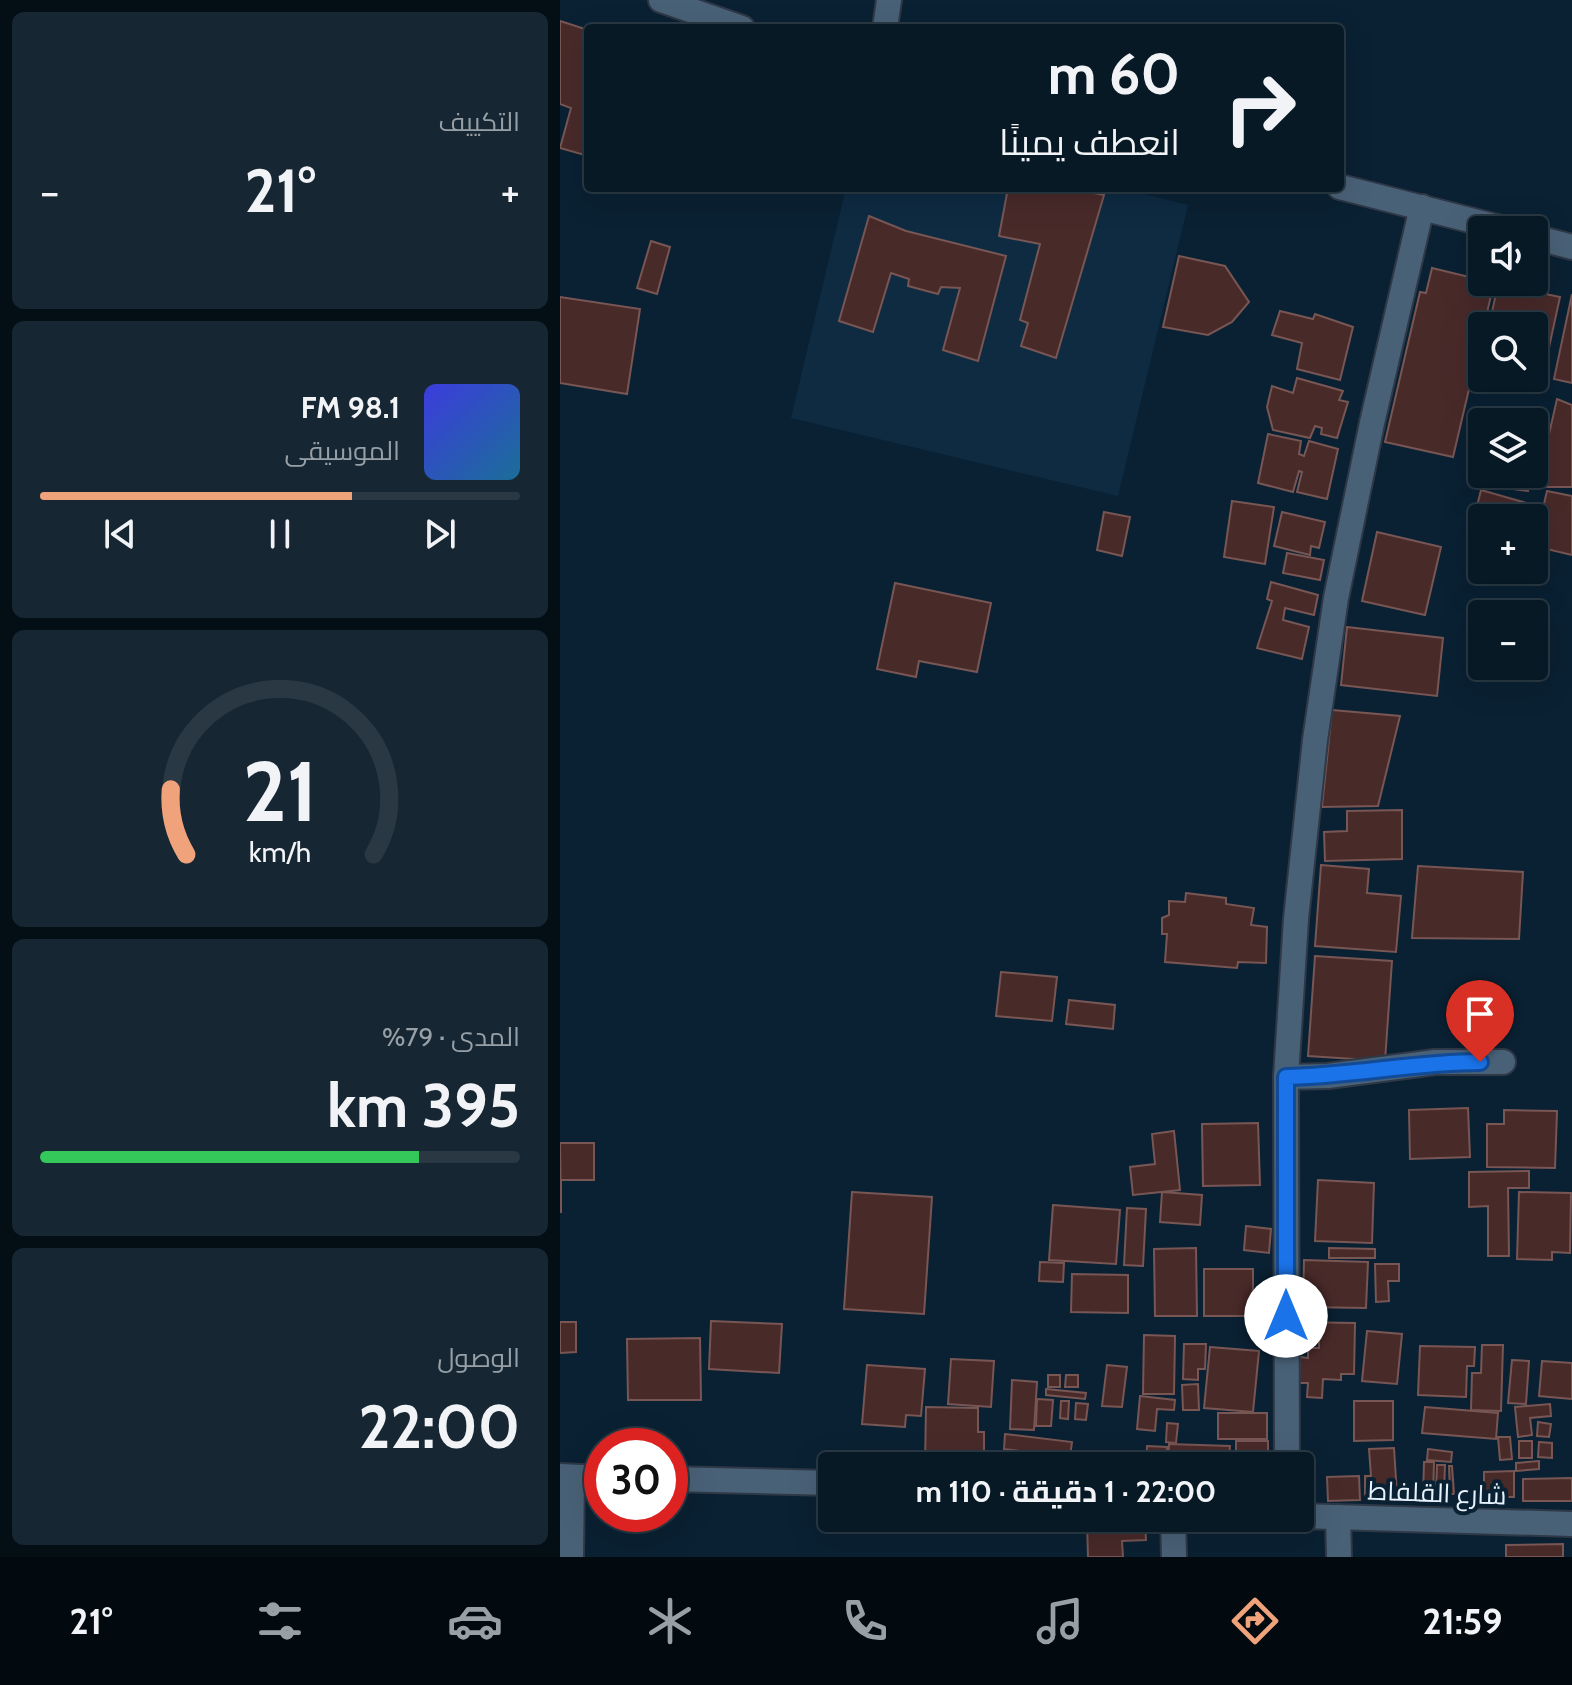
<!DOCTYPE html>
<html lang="ar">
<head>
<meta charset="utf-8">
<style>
	:root { --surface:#081926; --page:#162632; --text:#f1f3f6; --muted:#98a0a7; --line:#293843; --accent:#f0a27b }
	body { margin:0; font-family:Cabin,Cairo,sans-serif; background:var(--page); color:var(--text); direction:rtl; height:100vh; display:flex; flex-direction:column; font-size:30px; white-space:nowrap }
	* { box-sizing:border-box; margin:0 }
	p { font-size:26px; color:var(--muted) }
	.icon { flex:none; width:44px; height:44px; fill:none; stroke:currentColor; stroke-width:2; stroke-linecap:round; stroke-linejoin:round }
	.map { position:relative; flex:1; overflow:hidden; direction:ltr }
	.sheet { display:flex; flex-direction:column; gap:12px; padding:12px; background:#040e15; width:560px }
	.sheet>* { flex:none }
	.banner { position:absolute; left:24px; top:24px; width:760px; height:168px; border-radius:8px; box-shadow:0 8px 32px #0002,0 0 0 2px var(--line); direction:rtl; background:#081926; color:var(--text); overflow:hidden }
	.fabs { position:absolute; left:908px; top:216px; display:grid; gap:16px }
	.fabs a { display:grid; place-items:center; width:80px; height:80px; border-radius:8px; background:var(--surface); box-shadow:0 8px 32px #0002,0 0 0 2px var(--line); font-size:40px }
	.speed { position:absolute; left:24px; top:1428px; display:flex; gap:16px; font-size:40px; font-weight:700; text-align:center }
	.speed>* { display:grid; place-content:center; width:104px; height:104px; border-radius:50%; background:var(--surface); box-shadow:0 8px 32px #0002,0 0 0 2px var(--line); line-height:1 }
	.speed .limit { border:12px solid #d22; background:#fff; color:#111 }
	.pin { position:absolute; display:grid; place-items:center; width:68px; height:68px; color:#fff; margin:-82px -34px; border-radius:50% 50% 50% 0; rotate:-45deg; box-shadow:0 0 8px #0007 }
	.pin .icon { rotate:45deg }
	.me { position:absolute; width:88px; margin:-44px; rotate:0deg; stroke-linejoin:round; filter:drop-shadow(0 0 6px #0008) }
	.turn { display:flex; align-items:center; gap:28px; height:168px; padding:0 32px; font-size:36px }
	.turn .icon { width:104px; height:104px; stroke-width:2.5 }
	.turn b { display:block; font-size:56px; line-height:68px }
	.big { font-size:60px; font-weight:700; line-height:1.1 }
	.sheet .tile { flex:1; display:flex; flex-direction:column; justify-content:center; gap:12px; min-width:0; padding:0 28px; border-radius:12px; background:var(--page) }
	.sheet .dial { align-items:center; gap:0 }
	.dial svg { height:208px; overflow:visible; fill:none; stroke:var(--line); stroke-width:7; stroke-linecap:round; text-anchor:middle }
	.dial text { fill:var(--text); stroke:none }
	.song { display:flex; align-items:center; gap:24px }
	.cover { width:96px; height:96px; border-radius:12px; background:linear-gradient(135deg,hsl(240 70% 55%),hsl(200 70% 35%)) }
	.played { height:8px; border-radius:4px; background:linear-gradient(90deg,var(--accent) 65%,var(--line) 65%) }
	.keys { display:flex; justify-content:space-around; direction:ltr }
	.heat { display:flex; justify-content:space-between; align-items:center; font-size:44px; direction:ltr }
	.charge { height:12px; border-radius:6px; background:linear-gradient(90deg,#34c759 79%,var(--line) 0) }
	.trip { position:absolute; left:258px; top:1452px; width:496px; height:80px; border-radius:8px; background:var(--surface); box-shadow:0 8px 32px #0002,0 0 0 2px var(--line); font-weight:700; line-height:80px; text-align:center; direction:rtl }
	.dock { display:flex; height:128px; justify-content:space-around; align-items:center; background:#030a0f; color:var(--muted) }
	.dock .icon { width:56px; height:56px }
	.dock .current { color:var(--accent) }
	.dock b { font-size:36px; color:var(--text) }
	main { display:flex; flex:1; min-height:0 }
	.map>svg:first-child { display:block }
	.built { fill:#0e2b42 }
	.building { fill:#482a29; stroke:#775654; stroke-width:2 }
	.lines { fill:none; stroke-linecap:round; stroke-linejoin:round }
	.minor-casing { stroke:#2e3847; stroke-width:28 }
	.minor { stroke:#496177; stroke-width:24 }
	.route-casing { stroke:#114b97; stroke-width:20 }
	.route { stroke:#1a73e8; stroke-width:14 }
	.labels { text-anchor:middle; stroke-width:8; stroke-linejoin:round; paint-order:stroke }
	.street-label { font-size:26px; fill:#e7f2fc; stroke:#0a2133 }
</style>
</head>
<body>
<main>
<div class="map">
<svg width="1012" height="1557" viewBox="0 0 1012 1557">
	<rect width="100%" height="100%" fill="#0a2133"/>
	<path class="built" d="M286,188H559L628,205L558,496L231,418Z"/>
	<g class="building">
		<path d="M0,21L28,30V156L0,148L11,108L0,104Z"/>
		<path d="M448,188H509L544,195L496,358L461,346L468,323L460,320L480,244L439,236Z"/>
		<path d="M309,216L346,231L446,256L418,361L383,350L400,288L381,287L378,294L348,286L349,279L331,273L313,332L279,321Z"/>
		<path d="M91,241L110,247L97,294L77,288Z"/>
		<path d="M619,256L665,266L689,302L672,322L648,335L603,327Z"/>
		<path d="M872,268L934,283L893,457L825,442L860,292L866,293Z"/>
		<path d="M938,284L1000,297L986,361L974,358V326H929Z"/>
		<path d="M1012,294V383L994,379Z"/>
		<path d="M0,297L80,309L67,394L0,383Z"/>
		<path d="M720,311L753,319L755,314L793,327L780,380L737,369L742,343L712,335Z"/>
		<path d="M737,378L783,391L779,400L788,402L777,438L761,434L762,428L755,426L750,438L713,430L707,407L712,386L733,393Z"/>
		<path d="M997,399L1012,405V487H977Z"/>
		<path d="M708,434L741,441L739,454L744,456L749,441L778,449L767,499L737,492L742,472L739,471L733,492L698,483Z"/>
		<path d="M930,474H971L968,491L929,486Z"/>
		<path d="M921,490L970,504L967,518H922V546L908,542Z"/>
		<path d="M987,491L1012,496V555L974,546Z"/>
		<path d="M672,501L714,507L705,564L664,557Z"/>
		<path d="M544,512L570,517L562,556L537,550Z"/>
		<path d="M722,512L765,522L759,548L751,546L750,555L714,546Z"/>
		<path d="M817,532L881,547L865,615L802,601Z"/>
		<path d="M727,553L764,560L760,580L723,573Z"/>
		<path d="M711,582L758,595L754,615L725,608L723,620L749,627L742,659L697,648L712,601L707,599Z"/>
		<path d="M335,583L431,603L417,672L359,661L356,677L317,669Z"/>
		<path d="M787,627L883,638L877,696L781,685Z"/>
		<path d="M772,710L840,716L818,806L762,807Z"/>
		<path d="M842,810V859L765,861L764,832L787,831V811Z"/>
		<path d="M761,865L809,869L807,893L841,896L836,952L755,946Z"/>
		<path d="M858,866L963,872L959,939L852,938Z"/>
		<path d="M626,893L666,898V904L694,908L691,925L707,927L706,963L678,962L677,968L605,962L607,934H602V918L609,915V901L625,902Z"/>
		<path d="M755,956L832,961L825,1061L748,1056Z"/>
		<path d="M441,972L497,977L492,1021L436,1016Z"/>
		<path d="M509,1000L555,1005L553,1029L506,1024Z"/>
		<path d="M908,1108L910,1157L850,1159L849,1110Z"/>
		<path d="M944,1110L997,1111L995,1168L927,1167V1124H944Z"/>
		<path d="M698,1123L700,1185L643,1186L642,1124Z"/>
		<path d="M614,1131L620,1190L573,1195L570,1167L595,1164L592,1134Z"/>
		<path d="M0,1143H34V1180H1V1213Z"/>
		<path d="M969,1171V1188H948L949,1256H928V1206L909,1207V1172Z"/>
		<path d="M758,1180L814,1183L812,1243L755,1241Z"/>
		<path d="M292,1192L372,1197L364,1314L284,1309Z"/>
		<path d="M602,1192L642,1195L640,1225L600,1222Z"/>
		<path d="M959,1192L1011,1193L1010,1253L992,1252V1260L957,1259Z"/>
		<path d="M493,1205L560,1210L556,1264L489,1260Z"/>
		<path d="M567,1208L586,1209L583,1266L564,1265Z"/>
		<path d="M686,1226L711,1229L709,1253L684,1250Z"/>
		<path d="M636,1248L637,1316H595L594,1249Z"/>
		<path d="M769,1248L815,1249V1258H769Z"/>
		<path d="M744,1260L808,1262L806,1308L743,1307Z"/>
		<path d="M480,1262L504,1263L503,1282L479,1281Z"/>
		<path d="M815,1264H839V1281H828L829,1301L816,1302Z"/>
		<rect x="644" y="1269" width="49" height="47"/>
		<path d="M512,1274L568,1275V1313L511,1312Z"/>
		<path d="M151,1321L222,1324L219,1373L149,1369Z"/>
		<path d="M0,1322H16V1352L0,1353Z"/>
		<path d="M737,1322L795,1323L794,1374H781V1380L763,1379L762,1398L747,1397L748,1383H739L740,1357L748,1358V1348H759V1341H737Z"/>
		<path d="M807,1331L842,1334L837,1384L802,1381Z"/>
		<path d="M584,1335L615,1336L614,1394H583Z"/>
		<path d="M140,1338L141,1400H68L67,1339Z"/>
		<path d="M624,1344H646L645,1369H638V1380L623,1379Z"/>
		<path d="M922,1345H943L941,1411L911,1410L912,1373H921Z"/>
		<path d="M860,1346L915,1347L914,1366H907L906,1397L858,1395Z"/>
		<path d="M650,1347L699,1351L693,1412L644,1408Z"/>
		<path d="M391,1359L434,1361L431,1407L388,1404Z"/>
		<path d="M952,1360L969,1361L966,1404L948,1403Z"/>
		<path d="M982,1361L1012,1363V1399L979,1396Z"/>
		<path d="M307,1365L365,1369L361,1416L346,1415L345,1427L302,1424Z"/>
		<path d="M547,1365L567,1367L562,1407L542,1406Z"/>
		<rect x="488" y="1375" width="12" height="12"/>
		<path d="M506,1375H518V1387H505Z"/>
		<path d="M452,1380L477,1382L474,1430L450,1429Z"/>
		<path d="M638,1384L639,1410H623L622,1385Z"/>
		<path d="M486,1389L526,1393L525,1399L486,1395Z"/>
		<path d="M580,1396L615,1400L614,1410L597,1409L595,1431L577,1429Z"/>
		<path d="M477,1399L493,1400L491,1426H476Z"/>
		<path d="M501,1401H509L508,1419L500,1418Z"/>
		<path d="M794,1401H833V1440L794,1441Z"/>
		<path d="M516,1403L528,1404L526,1420L515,1419Z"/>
		<path d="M990,1404L991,1416L970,1418L972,1435L958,1437L955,1407Z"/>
		<path d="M366,1407L418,1408V1432H424V1451H378V1466H365Z"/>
		<path d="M865,1407L938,1413L936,1439L862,1433Z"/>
		<rect x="658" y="1413" width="49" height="26"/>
		<path d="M978,1422L991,1424L989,1437L977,1436Z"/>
		<path d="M607,1423L618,1424L616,1443L606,1442Z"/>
		<path d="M445,1434L512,1442L510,1457L444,1449Z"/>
		<path d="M938,1437H950L952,1459L940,1460Z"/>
		<rect x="676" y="1441" width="32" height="25"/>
		<rect x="959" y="1441" width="13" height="17"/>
		<path d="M979,1442L992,1443V1458L978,1457Z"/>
		<path d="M609,1444L670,1446L669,1457H662V1466H608Z"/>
		<path d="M587,1446L607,1447L606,1466H586Z"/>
		<path d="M834,1448L837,1495L805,1496V1476H811L809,1449Z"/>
		<path d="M868,1449L892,1452L891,1462L867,1460Z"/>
		<path d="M382,1454L423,1455V1462H382Z"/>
		<path d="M979,1461V1469L956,1471V1463Z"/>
		<path d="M864,1462H874L873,1496H863Z"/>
		<path d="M877,1465H885L884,1491H876Z"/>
		<path d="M889,1466H892L894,1494H890Z"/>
		<path d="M954,1471V1497H924V1472Z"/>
		<path d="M799,1476L800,1500L768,1501L767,1477Z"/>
		<path d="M1012,1478V1501H963V1479Z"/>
		<path d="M585,1520L586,1540L562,1541L563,1557H528L527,1522Z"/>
		<path d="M1003,1544V1557H946V1545Z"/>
	</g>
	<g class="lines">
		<defs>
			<g id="minor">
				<path d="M101,0L182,28"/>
				<path d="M325,28L329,0"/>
				<path d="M780,187L949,230"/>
				<path d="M974,237L1012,247"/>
				<path d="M726,1077L768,1076L875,1062H943"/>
				<path d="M727,1466L726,1077L736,919L755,740L776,598L812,423L862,207"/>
				<path d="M0,1476L42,1478"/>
				<path d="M110,1479L272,1483"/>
				<path d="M740,1516L1012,1524"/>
				<path d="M778,1517L779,1557"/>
				<path d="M613,1518L614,1557"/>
				<path d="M11,1557L12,1477"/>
			</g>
		</defs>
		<use href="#minor" class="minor-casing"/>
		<use href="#minor" class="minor"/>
	</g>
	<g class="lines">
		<defs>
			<path id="route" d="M726,1316V1077C791,1076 855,1062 920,1062"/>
		</defs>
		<use href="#route" class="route-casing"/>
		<use href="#route" class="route"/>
	</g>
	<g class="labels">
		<g class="street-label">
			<text transform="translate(877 1493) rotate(2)" y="9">شارع القلفاط</text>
		</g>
	</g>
</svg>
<div class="fabs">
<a><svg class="icon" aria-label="sound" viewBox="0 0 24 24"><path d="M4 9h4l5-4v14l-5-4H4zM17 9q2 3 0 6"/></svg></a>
<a><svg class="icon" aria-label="search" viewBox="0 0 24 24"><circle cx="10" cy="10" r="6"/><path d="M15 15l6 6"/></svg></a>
<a><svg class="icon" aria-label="layers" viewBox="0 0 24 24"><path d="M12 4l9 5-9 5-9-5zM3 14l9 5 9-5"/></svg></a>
<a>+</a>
<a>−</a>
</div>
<div class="speed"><div class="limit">30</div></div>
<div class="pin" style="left:920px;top:1062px;background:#d93025"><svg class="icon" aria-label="arrive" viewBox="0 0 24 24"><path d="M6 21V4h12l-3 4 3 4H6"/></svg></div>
<svg class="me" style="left:726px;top:1316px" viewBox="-20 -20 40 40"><circle r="19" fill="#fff"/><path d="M0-13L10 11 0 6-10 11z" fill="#1a73e8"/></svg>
<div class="trip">22:00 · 1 دقيقة · 110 m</div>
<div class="banner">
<div class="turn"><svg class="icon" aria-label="right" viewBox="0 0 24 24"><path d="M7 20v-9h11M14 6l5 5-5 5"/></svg><div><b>60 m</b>انعطف يمينًا</div></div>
</div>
</div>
<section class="sheet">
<div class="tile"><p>التكييف</p>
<div class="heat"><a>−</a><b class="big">21°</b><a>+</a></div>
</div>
<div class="tile">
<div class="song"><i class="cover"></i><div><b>98.1 FM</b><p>الموسيقى</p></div></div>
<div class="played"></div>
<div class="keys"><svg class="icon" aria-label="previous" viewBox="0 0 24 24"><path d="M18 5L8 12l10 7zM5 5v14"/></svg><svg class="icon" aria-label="pause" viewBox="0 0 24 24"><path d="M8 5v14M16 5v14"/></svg><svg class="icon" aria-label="next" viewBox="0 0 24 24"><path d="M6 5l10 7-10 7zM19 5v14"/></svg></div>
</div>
<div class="tile dial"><svg viewBox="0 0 100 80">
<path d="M14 69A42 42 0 1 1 86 69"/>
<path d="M14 69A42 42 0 0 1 8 44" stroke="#f0a27b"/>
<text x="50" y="56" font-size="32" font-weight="700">21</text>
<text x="50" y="72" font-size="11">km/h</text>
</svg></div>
<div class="tile"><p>المدى · 79%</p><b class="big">395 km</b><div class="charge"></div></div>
<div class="tile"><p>الوصول</p><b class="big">22:00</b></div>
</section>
</main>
<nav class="dock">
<b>21:59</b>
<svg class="icon current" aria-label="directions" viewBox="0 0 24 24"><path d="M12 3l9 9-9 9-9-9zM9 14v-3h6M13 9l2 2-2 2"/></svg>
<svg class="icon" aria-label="music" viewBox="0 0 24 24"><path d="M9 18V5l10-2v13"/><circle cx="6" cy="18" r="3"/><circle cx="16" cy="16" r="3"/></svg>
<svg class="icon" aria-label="phone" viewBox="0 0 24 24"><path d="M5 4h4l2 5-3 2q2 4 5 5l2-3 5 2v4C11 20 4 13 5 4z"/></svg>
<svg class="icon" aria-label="climate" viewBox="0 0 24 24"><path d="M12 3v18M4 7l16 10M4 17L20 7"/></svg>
<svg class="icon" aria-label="car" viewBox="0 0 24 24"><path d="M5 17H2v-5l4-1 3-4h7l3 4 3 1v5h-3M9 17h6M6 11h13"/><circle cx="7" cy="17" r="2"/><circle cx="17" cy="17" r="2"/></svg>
<svg class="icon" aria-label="filters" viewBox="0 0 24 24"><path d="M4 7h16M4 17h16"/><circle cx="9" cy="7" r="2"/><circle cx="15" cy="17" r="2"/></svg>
<b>21°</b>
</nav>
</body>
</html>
